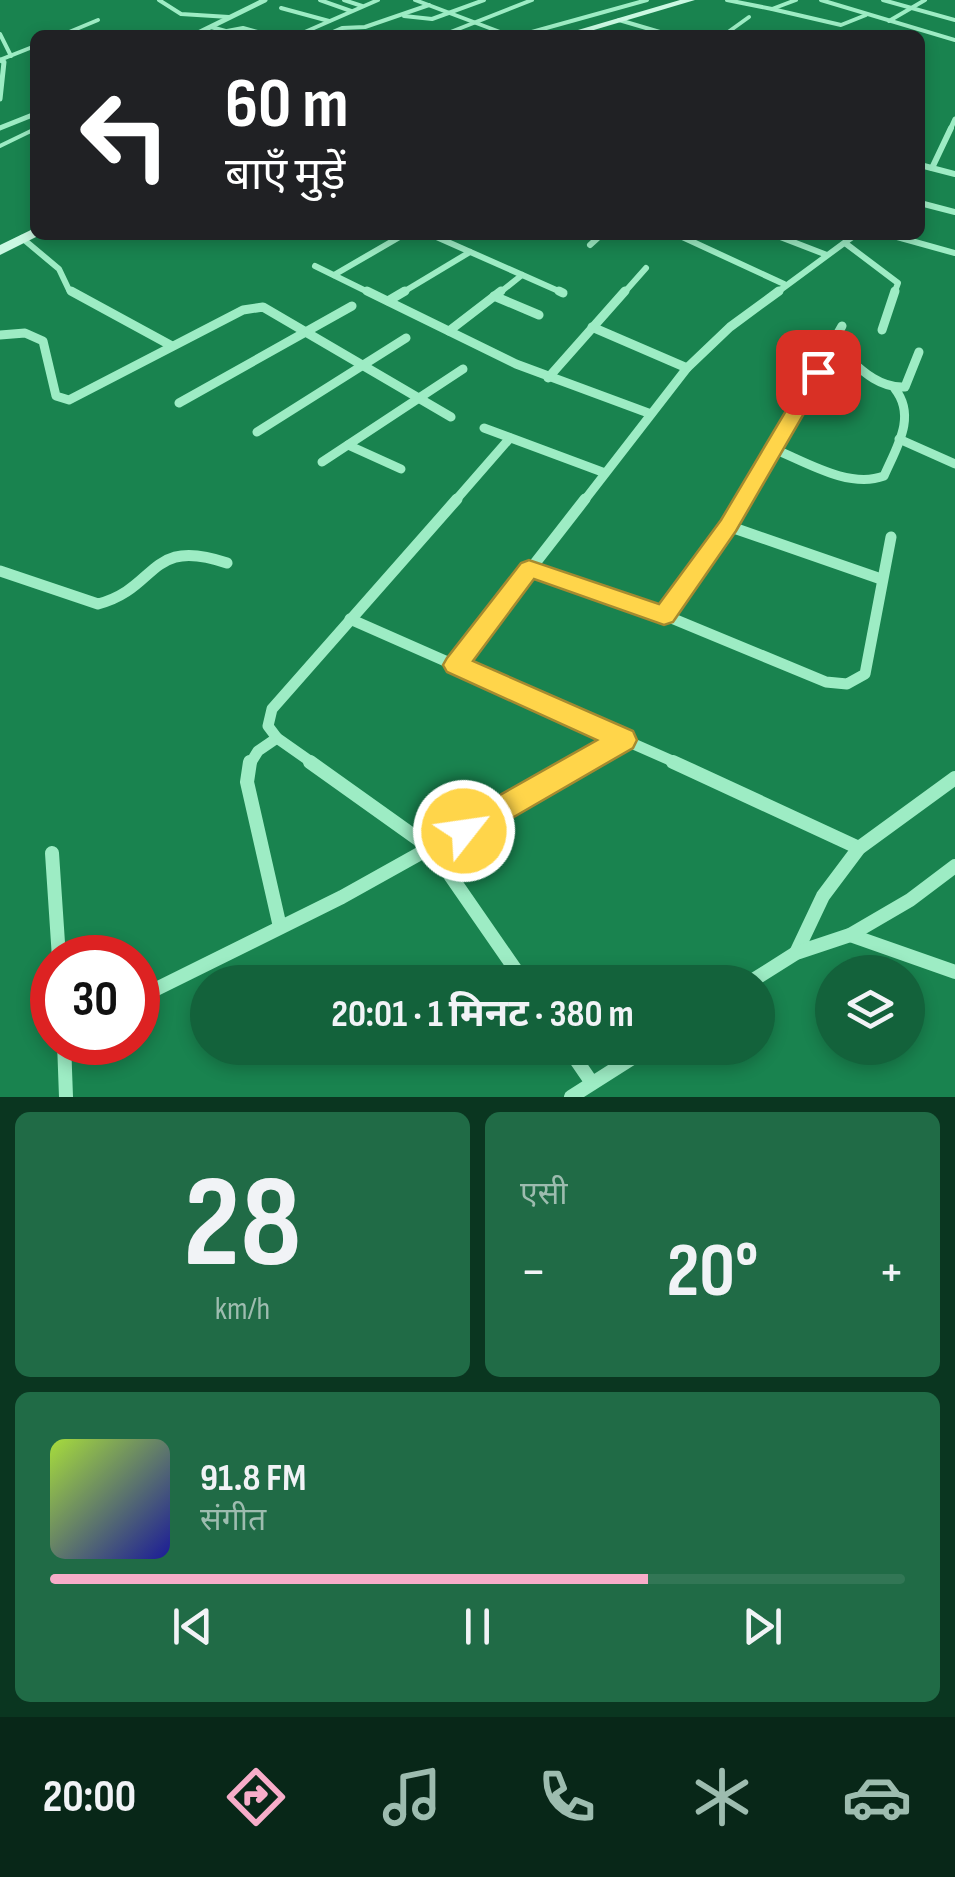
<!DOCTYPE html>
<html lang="hi">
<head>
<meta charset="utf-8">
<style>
	:root { --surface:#13623b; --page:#206b46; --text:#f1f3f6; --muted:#9dbcaf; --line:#327655; --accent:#f7adc9 }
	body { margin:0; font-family:"Sofia Sans Condensed","Noto Sans Devanagari",sans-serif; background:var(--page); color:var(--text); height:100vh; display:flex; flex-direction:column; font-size:38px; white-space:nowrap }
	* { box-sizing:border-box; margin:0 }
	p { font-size:32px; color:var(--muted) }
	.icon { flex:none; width:55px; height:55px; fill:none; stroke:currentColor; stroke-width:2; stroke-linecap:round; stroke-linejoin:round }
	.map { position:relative; height:1097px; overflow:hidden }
	.sheet { display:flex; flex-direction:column; gap:15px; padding:15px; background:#0a3620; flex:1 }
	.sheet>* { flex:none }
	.guide { position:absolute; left:30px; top:30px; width:895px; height:210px; border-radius:15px; box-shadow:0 5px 15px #0003; background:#202124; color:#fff; overflow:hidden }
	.controls { position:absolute; left:815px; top:955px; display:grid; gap:20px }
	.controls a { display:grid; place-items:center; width:110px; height:110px; border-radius:50%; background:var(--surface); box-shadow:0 5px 15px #0003; font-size:50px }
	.speed { position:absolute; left:30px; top:935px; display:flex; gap:20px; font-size:50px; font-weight:700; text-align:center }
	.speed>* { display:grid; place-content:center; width:130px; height:130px; border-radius:50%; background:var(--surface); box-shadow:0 5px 15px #0003; line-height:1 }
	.speed .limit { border:15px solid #d22; background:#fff; color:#111 }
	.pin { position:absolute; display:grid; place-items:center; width:85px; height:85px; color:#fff; margin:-42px; border-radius:20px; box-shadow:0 5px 15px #0006 }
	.me { position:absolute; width:110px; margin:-55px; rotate:60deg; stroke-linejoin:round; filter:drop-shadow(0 0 8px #0008) }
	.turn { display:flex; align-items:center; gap:35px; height:210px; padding:0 30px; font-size:45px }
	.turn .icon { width:130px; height:130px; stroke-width:2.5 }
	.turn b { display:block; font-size:70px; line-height:85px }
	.big { font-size:75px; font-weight:700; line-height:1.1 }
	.sheet .card { flex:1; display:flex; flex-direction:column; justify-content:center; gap:15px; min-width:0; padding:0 35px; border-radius:15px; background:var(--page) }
	.sheet .dial { align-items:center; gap:0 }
	.dial b { font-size:130px; line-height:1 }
	.song { display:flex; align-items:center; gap:30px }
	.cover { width:120px; height:120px; border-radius:15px; background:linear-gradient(135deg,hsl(80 70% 55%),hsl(240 70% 35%)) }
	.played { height:10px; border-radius:5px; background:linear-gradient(90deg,var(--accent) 70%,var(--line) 70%) }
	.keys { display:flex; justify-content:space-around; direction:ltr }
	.heat { display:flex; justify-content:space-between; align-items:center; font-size:55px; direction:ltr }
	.sheet .tiles { flex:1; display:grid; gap:15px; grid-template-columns:1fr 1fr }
	.card:last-child { grid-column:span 2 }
	.trip { position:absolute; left:190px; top:965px; width:585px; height:100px; border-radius:50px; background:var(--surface); box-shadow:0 5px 15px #0003; font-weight:700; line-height:100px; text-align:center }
	.menu { display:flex; height:160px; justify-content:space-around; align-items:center; background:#082718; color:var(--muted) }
	.menu .icon { width:70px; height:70px }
	.menu .on { color:var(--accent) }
	.menu b { font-size:45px; color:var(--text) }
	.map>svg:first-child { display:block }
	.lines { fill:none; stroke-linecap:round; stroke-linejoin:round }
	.lane { stroke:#9decc4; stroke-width:4 }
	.street-far4 { stroke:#9decc4; stroke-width:5 }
	.street-far3 { stroke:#9decc4; stroke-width:6 }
	.street-far2 { stroke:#9decc4; stroke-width:9 }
	.street-far1 { stroke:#9decc4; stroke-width:11 }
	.street { stroke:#9decc4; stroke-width:14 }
	.secondary { fill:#caf8e2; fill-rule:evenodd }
	.route { fill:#ffd54a; stroke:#a68a30; stroke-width:2.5 }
</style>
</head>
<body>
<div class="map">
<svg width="955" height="1097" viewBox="0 0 955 1097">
	<rect width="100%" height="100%" fill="#19834f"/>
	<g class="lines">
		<g class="lane">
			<path d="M159,0L181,14L229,17"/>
			<path d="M320,0L351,11"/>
			<path d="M344,0L362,6"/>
			<path d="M415,0L508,35"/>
			<path d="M727,0L772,9L796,0"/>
			<path d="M821,0L955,40"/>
			<path d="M883,0L955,20"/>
			<path d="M281,8L329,21"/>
			<path d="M772,9L841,25L866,15"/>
			<path d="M404,16L432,19L484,0"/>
			<path d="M619,20L670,35"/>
			<path d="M889,21L925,0"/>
			<path d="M211,27L240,35"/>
			<path d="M227,31L243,28L269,35"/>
			<path d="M0,34L11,56"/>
			<path d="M62,35L98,20"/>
			<path d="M298,35L378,0"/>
			<path d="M326,35L342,28L365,27L429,5"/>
			<path d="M443,35L532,0"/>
			<path d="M521,35L647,0"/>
			<path d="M724,35L749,17"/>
			<path d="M0,60L35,46"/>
			<path d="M0,146L35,129"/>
		</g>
		<g class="street-far4">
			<path d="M194,35L265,0"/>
			<path d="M0,60L4,62L0,99"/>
			<path d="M0,128L35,114"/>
			<path d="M950,130L955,119"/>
		</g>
		<g class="street-far3">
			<path d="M920,165L955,174"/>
			<path d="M932,168L951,128"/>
			<path d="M920,203L955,212"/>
			<path d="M432,235L563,293"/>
			<path d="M678,235L784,284"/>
			<path d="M775,235L827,255"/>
			<path d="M890,235L955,253"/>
			<path d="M22,238L59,269L69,290L76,294"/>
			<path d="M845,243L898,283L894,294"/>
			<path d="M590,245L601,235"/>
			<path d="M315,266L372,294"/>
			<path d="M334,275L403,235"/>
			<path d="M400,294L470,252"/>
			<path d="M498,294L522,275"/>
			<path d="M623,294L646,268"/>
			<path d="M775,294L855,235"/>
		</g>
		<g class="street-far2">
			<path d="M71,291L172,346"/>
			<path d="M367,291L516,364L651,414"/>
			<path d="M559,291L563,293"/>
			<path d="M494,296L539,315"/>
			<path d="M388,301L405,291"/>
			<path d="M592,327L687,368"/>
			<path d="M882,330L895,291"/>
			<path d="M449,331L501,291"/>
			<path d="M0,335L25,333L43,341L56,396L69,400L243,310L263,307L451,417"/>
			<path d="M833,345C855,363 875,389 905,387L919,352"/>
			<path d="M548,378L625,291"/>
			<path d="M179,403L352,306"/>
			<path d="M484,428L605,473"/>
			<path d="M257,432L406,338"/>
			<path d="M899,439L955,464"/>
			<path d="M348,445L401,469"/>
			<path d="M774,449C806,462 849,489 884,476C896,448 917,417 895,389"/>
			<path d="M322,462L463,369"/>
			<path d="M455,501L510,438"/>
			<path d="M584,501L687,368L730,327L779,291"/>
			<path d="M742,501L842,326"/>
		</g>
		<g class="street-far1">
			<path d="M728,526L744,499"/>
			<path d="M529,569L664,615L728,526L881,579"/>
			<path d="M0,571L98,604C159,588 148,536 227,563"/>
			<path d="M664,615L826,682L847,684L865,674L891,537"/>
			<path d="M350,619L679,764"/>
			<path d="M456,665L585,499"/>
			<path d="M250,764L258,751L277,738"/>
			<path d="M314,764L277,738L268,726L272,709L457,499"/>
			<path d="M580,764L623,740"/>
		</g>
		<g class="street">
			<path d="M250,762L247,782L280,927"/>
			<path d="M310,762L432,849L524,982"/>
			<path d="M673,762L859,848"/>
			<path d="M52,853L59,958"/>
			<path d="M850,935L955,972"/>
			<path d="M796,953L823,896L859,848L955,778"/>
			<path d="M750,982L796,953L850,935L910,900L955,866"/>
			<path d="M138,998L342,897L584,762"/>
			<path d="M64,1042L66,1097"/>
			<path d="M568,1048L592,1083"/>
			<path d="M571,1097L648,1048"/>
		</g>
		<g class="secondary">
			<path d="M680,0H695L577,35H561Z"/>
			<path d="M35,228V235H40L0,255V245Z"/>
		</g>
	</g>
	<path class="route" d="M818,367L828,372L736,531L673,622L664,625L534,579L473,661L633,731L637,740L633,748L474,840L464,844L454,840L450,831L454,821L597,740L447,672L443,665L447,658L521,563L529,560L659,604L721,520L809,372Z"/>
</svg>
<div class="controls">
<a><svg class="icon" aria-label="layers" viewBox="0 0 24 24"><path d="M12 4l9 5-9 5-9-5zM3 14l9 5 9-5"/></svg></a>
</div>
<div class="speed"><div class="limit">30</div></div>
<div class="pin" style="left:818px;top:372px;background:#d93025"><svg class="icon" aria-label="arrive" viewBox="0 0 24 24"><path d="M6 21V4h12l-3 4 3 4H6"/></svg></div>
<svg class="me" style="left:464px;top:831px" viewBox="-20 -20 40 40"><circle r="17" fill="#ffd54a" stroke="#fff" stroke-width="3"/><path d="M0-11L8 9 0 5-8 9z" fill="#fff"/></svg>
<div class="trip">20:01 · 1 मिनट · 380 m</div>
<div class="guide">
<div class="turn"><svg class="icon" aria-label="left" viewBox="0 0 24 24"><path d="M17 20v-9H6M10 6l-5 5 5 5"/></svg><div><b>60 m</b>बाएँ मुड़ें</div></div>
</div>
</div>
<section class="sheet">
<div class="tiles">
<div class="card dial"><b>28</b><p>km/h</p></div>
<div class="card"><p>एसी</p>
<div class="heat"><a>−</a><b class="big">20°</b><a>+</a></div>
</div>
<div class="card">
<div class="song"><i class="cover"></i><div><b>91.8 FM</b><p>संगीत</p></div></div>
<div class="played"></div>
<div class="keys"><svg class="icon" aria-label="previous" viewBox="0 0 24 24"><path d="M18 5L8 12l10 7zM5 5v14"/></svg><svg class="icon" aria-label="pause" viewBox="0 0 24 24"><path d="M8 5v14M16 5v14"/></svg><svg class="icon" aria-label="next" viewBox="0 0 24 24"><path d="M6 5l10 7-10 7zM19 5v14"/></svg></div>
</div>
</div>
</section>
<nav class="menu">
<b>20:00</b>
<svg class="icon on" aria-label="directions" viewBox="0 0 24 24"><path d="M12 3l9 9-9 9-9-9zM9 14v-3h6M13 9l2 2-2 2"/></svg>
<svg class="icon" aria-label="music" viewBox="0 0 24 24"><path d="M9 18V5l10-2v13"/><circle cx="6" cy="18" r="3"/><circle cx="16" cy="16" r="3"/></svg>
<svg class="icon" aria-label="phone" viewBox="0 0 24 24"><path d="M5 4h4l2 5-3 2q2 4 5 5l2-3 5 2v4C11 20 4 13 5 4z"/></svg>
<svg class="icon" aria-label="climate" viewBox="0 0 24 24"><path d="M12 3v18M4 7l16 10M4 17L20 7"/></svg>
<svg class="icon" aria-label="car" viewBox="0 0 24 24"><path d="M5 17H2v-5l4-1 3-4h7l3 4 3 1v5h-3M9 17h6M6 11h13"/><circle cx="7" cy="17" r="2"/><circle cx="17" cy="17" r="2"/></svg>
</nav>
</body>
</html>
